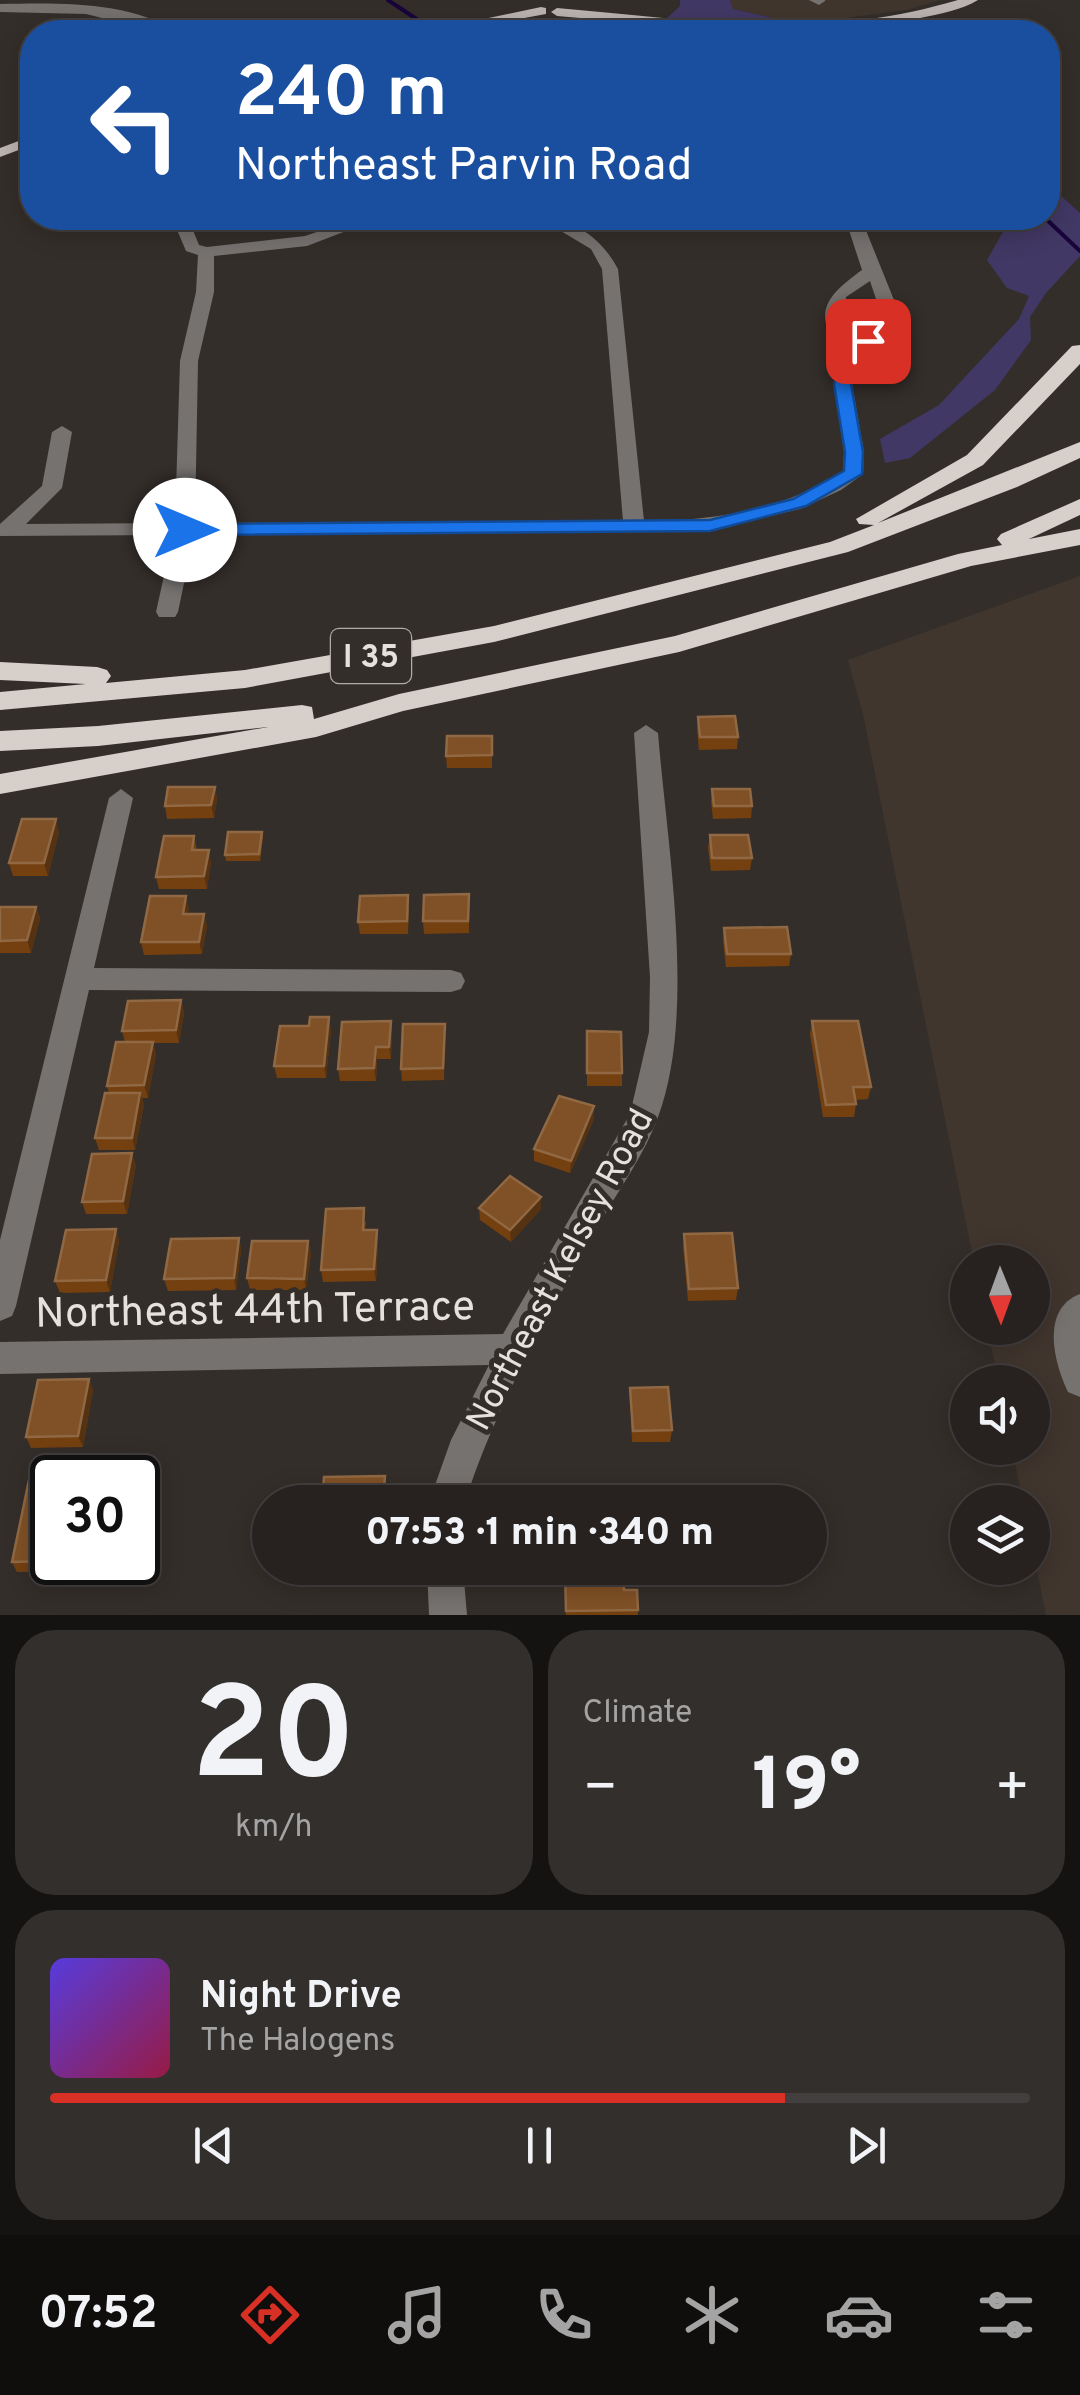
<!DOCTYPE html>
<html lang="en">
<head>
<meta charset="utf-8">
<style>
	:root { --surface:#272220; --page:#332f2d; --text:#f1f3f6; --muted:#a4a4a5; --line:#433f3e; --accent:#d93025 }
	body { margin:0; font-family:Overpass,sans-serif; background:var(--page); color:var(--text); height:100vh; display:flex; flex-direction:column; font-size:38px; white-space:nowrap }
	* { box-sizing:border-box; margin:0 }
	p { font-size:32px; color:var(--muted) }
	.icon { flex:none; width:55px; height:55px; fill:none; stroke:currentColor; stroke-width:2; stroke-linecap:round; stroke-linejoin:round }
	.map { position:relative; height:1615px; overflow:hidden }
	.details { display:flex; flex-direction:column; gap:15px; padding:15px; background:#151312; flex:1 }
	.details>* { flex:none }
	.top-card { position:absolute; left:20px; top:20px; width:1040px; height:210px; border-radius:40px; box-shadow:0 5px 25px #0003,0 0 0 2px var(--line); background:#1a4fa0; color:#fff; overflow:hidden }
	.needle { width:65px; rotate:179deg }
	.controls { position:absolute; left:950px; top:1245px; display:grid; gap:20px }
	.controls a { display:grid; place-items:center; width:100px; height:100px; border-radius:50%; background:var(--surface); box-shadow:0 5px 25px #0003,0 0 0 2px var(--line); font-size:50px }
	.speed { position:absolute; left:30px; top:1455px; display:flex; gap:20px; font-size:50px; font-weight:700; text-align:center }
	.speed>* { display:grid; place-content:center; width:130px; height:130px; border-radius:50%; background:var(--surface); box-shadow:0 5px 25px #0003,0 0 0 2px var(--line); line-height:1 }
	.speed .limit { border:5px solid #111; border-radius:15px; background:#fff; color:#111 }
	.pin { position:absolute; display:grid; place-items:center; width:85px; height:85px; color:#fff; margin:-42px; border-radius:20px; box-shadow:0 5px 15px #0006 }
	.me { position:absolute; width:110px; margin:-55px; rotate:90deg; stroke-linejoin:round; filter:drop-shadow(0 0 8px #0008) }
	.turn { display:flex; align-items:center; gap:35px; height:210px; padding:0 50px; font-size:45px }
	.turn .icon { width:130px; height:130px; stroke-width:2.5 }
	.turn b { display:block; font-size:70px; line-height:85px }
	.big { font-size:75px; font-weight:800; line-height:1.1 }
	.details .widget { flex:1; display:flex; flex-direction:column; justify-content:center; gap:15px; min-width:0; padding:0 35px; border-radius:40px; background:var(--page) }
	.details .dial { align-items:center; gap:0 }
	.dial b { font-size:130px; line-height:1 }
	.song { display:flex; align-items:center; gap:30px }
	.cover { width:120px; height:120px; border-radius:15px; background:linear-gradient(135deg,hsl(250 70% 55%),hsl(340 70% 35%)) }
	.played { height:10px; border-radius:5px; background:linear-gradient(90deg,var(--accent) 75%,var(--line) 75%) }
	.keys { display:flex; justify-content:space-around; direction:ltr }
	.heat { display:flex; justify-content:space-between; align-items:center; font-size:55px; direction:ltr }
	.details .tiles { flex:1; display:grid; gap:15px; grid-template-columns:1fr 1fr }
	.widget:last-child { grid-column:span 2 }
	.trip { position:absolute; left:252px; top:1485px; width:575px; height:100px; border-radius:50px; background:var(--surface); box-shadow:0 5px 25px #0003,0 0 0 2px var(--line); font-weight:800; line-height:100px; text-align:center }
	.dock { display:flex; height:160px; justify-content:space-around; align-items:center; background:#100e0d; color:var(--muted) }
	.dock .icon { width:70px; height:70px }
	.dock .selected { color:var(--accent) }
	.dock b { font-size:45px; color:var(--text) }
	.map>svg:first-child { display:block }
	.built { fill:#41362e }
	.green { fill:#423865 }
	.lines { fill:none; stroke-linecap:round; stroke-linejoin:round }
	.stream { stroke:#18043b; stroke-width:4 }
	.minor { fill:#757270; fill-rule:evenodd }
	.major { fill:#bbb4b0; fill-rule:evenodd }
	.highway { fill:#d7cfca; fill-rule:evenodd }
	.wall { fill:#744010 }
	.shaded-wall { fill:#553211 }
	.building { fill:#805126; stroke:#906843; stroke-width:2.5 }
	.route { fill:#1a73e8; stroke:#114b97; stroke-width:2.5 }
	.labels { text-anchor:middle; stroke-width:10; stroke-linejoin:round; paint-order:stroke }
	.shield { fill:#342e2a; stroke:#b0aba8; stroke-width:2.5 }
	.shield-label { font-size:32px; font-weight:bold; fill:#e5e1de }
	.street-label { font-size:35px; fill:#e5e1de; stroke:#342e2a }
	.near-street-label { font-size:42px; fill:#e5e1de; stroke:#342e2a }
</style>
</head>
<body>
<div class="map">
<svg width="1080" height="1615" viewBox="0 0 1080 1615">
	<rect width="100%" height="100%" fill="#342e2a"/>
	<g class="built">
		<path d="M730,0H940L906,10L800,24L733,9Z"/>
		<path d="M1080,576V1615H1046L1033,1549L1032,1502H1023L1012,1448H1032V1382H999L987,1328H1032V1262H974L863,714L848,660Z"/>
	</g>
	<g class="green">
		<path d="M680,0H730L733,9L800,24L667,18L680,6Z"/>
		<path d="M1049,185L1080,213V256L1046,293L1030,317L1031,340L995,390L910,458L885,463L880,439L939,405L1019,319L1029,296L1007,288L987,260L1008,223L996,218H1048Z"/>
	</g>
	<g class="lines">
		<g class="stream">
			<path d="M388,0L424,24"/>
			<path d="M1045,218L1080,251"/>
		</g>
		<g class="minor">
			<path d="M809,0H825V1L819,5Z"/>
			<path d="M0,4C54,3 130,0 176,32H159L86,14L0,12Z"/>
			<path d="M172,218H188L199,245L207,247L305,236L358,218H380L307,246L214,256V292L198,361L195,523L623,521L602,269L591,249L539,218C575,218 602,239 618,269L644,521C715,521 782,510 843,472L844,452L834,384L842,351C809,313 829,294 862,270L845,218H861L896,305L874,345L859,353L852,384L864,452L863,474L841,490L800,509L704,531L194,535L178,612L175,617H159L156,612L173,535L0,536V524L42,486L52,432L62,426L72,432L62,488L26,524L175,523L180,361L196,292L198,255L186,251ZM870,281L878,305L861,338L853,342L844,325L846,297Z"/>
			<path d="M646,725L658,733C667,845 697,1013 658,1117C645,1154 619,1189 600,1223C550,1313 496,1404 465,1502H429L451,1440L489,1365L0,1374V1342L503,1334L630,1114L649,1032L650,977L634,733Z"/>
			<path d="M121,789L133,798L94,968L451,970L461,973L465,981L461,989L451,992L89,990L16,1306L12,1316L0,1321V1240L109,798Z"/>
			<path d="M1080,1294V1397L1068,1392C1054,1363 1040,1309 1080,1294Z"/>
			<path d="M427,1568H463L467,1615H429Z"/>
		</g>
		<g class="major">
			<path d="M958,0H978C962,10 939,14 920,18C798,46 679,26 557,16L551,12L557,8C700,20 816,42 958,0Z"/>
			<path d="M541,7L546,8V14L447,32H422Z"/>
			<path d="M32,136V145L0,157V148Z"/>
		</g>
		<g class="highway">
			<path d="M1080,345V364L983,465L878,523L1080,442V458L1017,487L848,552L494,642L245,688L0,710V692L86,684L0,680V662L97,667L107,670L111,676L106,683L245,670L494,626L830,542L874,525L859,524L856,519L967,455L1072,346Z"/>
			<path d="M1080,499V515L1029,539L1080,529V545L971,566L679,652L403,711L316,737L0,794V774L268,727L98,746L0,751V731L98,726L302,705L312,707L314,719L399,694L675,636L958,554L1002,545L997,539L1001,534Z"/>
		</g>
	</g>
	<g class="wall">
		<path d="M698,717L738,737L737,749L699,750L697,729Z"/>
		<path d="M492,736V768H447L446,756Z"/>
		<path d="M215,787L217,799L214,818L167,819L165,806Z"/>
		<path d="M712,789L752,806L751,818L713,819L711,802Z"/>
		<path d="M59,832L48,876H13L9,863Z"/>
		<path d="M262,832L263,838L260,861H226L225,855Z"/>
		<path d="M710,835L752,858L750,870L711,871L708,848Z"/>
		<path d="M194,836L197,850L211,862L207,889H159L156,877Z"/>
		<path d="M469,894V933L424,934L423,921Z"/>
		<path d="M0,907H36L40,919L31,953H0Z"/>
		<path d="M189,908L188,914H204L207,926L202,954L144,955L141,942Z"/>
		<path d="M409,908L408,934H360L358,922Z"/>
		<path d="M724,928L791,954L789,966L726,967L723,941Z"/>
		<path d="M181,1000L184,1013L179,1043H153L156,1054L148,1098H142L144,1105L135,1150H99L95,1138L109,1093L107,1086L125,1042L122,1031Z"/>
		<path d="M391,1021L392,1034L391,1059H377L376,1081H340L338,1069Z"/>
		<path d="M812,1021L871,1087L868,1099L855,1100L856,1104L854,1117H823L810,1034Z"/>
		<path d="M445,1024L444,1080L402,1081L401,1069Z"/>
		<path d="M331,1030L326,1078H277L274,1066Z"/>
		<path d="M587,1031L622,1073V1086H587Z"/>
		<path d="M594,1119L570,1173L534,1161V1149Z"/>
		<path d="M136,1165L127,1214H86L82,1202Z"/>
		<path d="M479,1208L541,1209L511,1242L480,1220Z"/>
		<path d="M366,1221L365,1230H377L378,1242L376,1281L323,1282L321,1270Z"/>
		<path d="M116,1229L119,1241L110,1292L60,1293L55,1281Z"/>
		<path d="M684,1234L738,1288L736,1300L688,1301L683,1246Z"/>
		<path d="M239,1238L241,1250L236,1290L168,1291L164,1279Z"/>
		<path d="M308,1241L311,1253L306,1290H250L247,1278Z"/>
		<path d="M89,1379L93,1390L83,1447L31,1448L26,1437Z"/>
		<path d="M630,1388L672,1430L670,1442H632Z"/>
		<path d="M52,1479V1562H71L70,1571L17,1572L12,1562Z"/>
		<path d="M320,1568H382V1569L320,1570Z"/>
		<path d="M564,1568L624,1590L638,1610V1615H566Z"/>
	</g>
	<g class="shaded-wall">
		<path d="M215,787L217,799L214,818L211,805Z"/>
		<path d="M56,819L59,832L48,876L44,863Z"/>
		<path d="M209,850L211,862L207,889L204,876Z"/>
		<path d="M186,896L189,908L185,926L183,914Z"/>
		<path d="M36,907L40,919L31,953L27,940Z"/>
		<path d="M204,914L207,926L202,954L199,942Z"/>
		<path d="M181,1000L184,1013L179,1043L176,1030Z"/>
		<path d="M329,1017L331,1030L326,1078L324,1066Z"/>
		<path d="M391,1021L392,1034L391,1059L389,1047Z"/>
		<path d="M153,1042L156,1054L148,1098L144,1085Z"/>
		<path d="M376,1047L377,1059L376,1081L374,1068Z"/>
		<path d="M140,1093L144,1105L135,1150L132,1138Z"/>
		<path d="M594,1106V1119L570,1173L571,1161Z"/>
		<path d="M132,1153L136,1165L127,1214L123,1201Z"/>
		<path d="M541,1197V1209L511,1242L510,1230Z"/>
		<path d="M116,1229L119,1241L110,1292L106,1280Z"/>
		<path d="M377,1230L378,1242L376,1281L374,1269Z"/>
		<path d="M239,1238L241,1250L236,1290L234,1278Z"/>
		<path d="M308,1241L311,1253L306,1290L304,1279Z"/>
		<path d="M89,1379L93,1390L83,1447L78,1436Z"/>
	</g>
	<g class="building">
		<path d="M735,716L738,737H700L698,717Z"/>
		<path d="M447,736H492V755L446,756Z"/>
		<path d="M168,787H215L211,805L165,806Z"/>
		<path d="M712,789H750L752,806H714Z"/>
		<path d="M22,819H56L44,863H9Z"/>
		<path d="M228,832H262L259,854L225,855Z"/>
		<path d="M710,835H748L752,858H712Z"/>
		<path d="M164,836H194L192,850H209L204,876L156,877Z"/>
		<path d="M469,894L468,921H423L424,895Z"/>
		<path d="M408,895L407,921L358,922L360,896Z"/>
		<path d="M150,896H186L183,914H204L199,942H141Z"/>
		<path d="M0,907H36L27,940L0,941Z"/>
		<path d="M787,927L791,954H727L724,928Z"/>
		<path d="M181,1000L176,1030L122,1031L128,1001Z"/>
		<path d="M310,1017H329L324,1066H274L280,1026H309Z"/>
		<path d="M391,1021L389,1047H376L374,1068L338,1069L342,1022Z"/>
		<path d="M812,1021H858L871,1087H853L856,1104L826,1105Z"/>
		<path d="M403,1024H445L443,1068L401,1069Z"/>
		<path d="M587,1031L621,1032L622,1073H587Z"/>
		<path d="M116,1042H153L144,1085L107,1086Z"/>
		<path d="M105,1093H140L132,1138H95Z"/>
		<path d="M559,1096L594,1106L571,1161L534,1149Z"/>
		<path d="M132,1153L123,1201L82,1202L92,1154Z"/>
		<path d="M510,1176L541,1197L510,1230L479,1208Z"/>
		<path d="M364,1208L363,1230H377L374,1269L321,1270L326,1209Z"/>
		<path d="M116,1229L106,1280L55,1281L66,1230Z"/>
		<path d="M732,1233L738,1288L689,1289L684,1234Z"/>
		<path d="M239,1238L234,1278L164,1279L171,1239Z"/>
		<path d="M252,1241H308L304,1279L247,1278Z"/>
		<path d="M89,1379L78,1436L26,1437L38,1380Z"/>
		<path d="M668,1387L672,1430L633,1431L630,1388Z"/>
		<path d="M385,1476L383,1502H322L324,1477Z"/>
		<path d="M52,1479V1561L12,1562L29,1480Z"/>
		<path d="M565,1568H623L624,1590H637L638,1610L566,1611Z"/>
	</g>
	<path class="route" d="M862,338L876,341L859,352L851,384L863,452L862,474L806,506L710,531L185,535L176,530L185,524L710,520L793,499L844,471L845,452L834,384L843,350Z"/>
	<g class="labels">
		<rect class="shield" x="331" y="629" width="80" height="54" rx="8"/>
		<g class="shield-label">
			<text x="371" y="667">I 35</text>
		</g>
		<g class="street-label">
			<text transform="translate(559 1269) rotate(-62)" y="12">Northeast Kelsey Road</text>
		</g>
		<g class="near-street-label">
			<text transform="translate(255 1308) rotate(-1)" y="15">Northeast 44th Terrace</text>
		</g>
	</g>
</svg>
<div class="controls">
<a><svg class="needle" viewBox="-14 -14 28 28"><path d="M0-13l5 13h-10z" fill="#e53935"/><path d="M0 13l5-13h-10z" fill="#a4a4a5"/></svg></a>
<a><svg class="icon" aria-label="sound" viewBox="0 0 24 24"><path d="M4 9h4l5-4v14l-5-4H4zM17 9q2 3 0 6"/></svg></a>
<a><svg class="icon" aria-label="layers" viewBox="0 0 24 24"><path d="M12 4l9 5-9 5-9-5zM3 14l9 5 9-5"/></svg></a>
</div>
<div class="speed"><div class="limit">30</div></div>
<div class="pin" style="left:868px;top:341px;background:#d93025"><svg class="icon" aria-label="arrive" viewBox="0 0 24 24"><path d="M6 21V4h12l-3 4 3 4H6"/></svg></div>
<svg class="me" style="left:185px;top:530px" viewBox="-20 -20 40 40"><circle r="19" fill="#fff"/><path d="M0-13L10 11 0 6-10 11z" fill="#1a73e8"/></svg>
<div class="trip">07:53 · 1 min · 340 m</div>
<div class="top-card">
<div class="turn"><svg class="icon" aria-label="left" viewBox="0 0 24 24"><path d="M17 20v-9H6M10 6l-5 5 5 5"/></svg><div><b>240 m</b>Northeast Parvin Road</div></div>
</div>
</div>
<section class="details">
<div class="tiles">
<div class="widget dial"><b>20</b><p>km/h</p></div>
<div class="widget"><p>Climate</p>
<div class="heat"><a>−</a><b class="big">19°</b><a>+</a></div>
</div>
<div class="widget">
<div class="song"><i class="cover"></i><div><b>Night Drive</b><p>The Halogens</p></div></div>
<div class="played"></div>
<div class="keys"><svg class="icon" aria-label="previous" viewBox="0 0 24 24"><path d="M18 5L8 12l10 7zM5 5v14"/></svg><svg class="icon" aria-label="pause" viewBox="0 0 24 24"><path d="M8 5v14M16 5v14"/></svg><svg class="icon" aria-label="next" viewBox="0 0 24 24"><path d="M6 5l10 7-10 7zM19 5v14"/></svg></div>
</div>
</div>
</section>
<nav class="dock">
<b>07:52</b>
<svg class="icon selected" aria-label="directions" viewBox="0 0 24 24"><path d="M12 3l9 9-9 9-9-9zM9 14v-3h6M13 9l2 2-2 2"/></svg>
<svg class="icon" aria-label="music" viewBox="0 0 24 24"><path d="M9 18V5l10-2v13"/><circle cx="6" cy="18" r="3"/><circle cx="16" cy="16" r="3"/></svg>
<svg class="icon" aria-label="phone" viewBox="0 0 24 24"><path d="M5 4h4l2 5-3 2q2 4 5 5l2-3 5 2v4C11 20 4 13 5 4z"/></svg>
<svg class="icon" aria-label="climate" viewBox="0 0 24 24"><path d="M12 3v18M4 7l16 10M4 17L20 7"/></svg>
<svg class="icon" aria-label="car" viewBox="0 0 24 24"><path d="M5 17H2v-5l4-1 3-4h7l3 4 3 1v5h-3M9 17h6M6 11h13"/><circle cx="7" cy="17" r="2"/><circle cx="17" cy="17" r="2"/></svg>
<svg class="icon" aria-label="filters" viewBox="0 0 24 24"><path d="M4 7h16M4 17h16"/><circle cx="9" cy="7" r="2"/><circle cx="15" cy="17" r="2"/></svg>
</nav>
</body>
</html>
